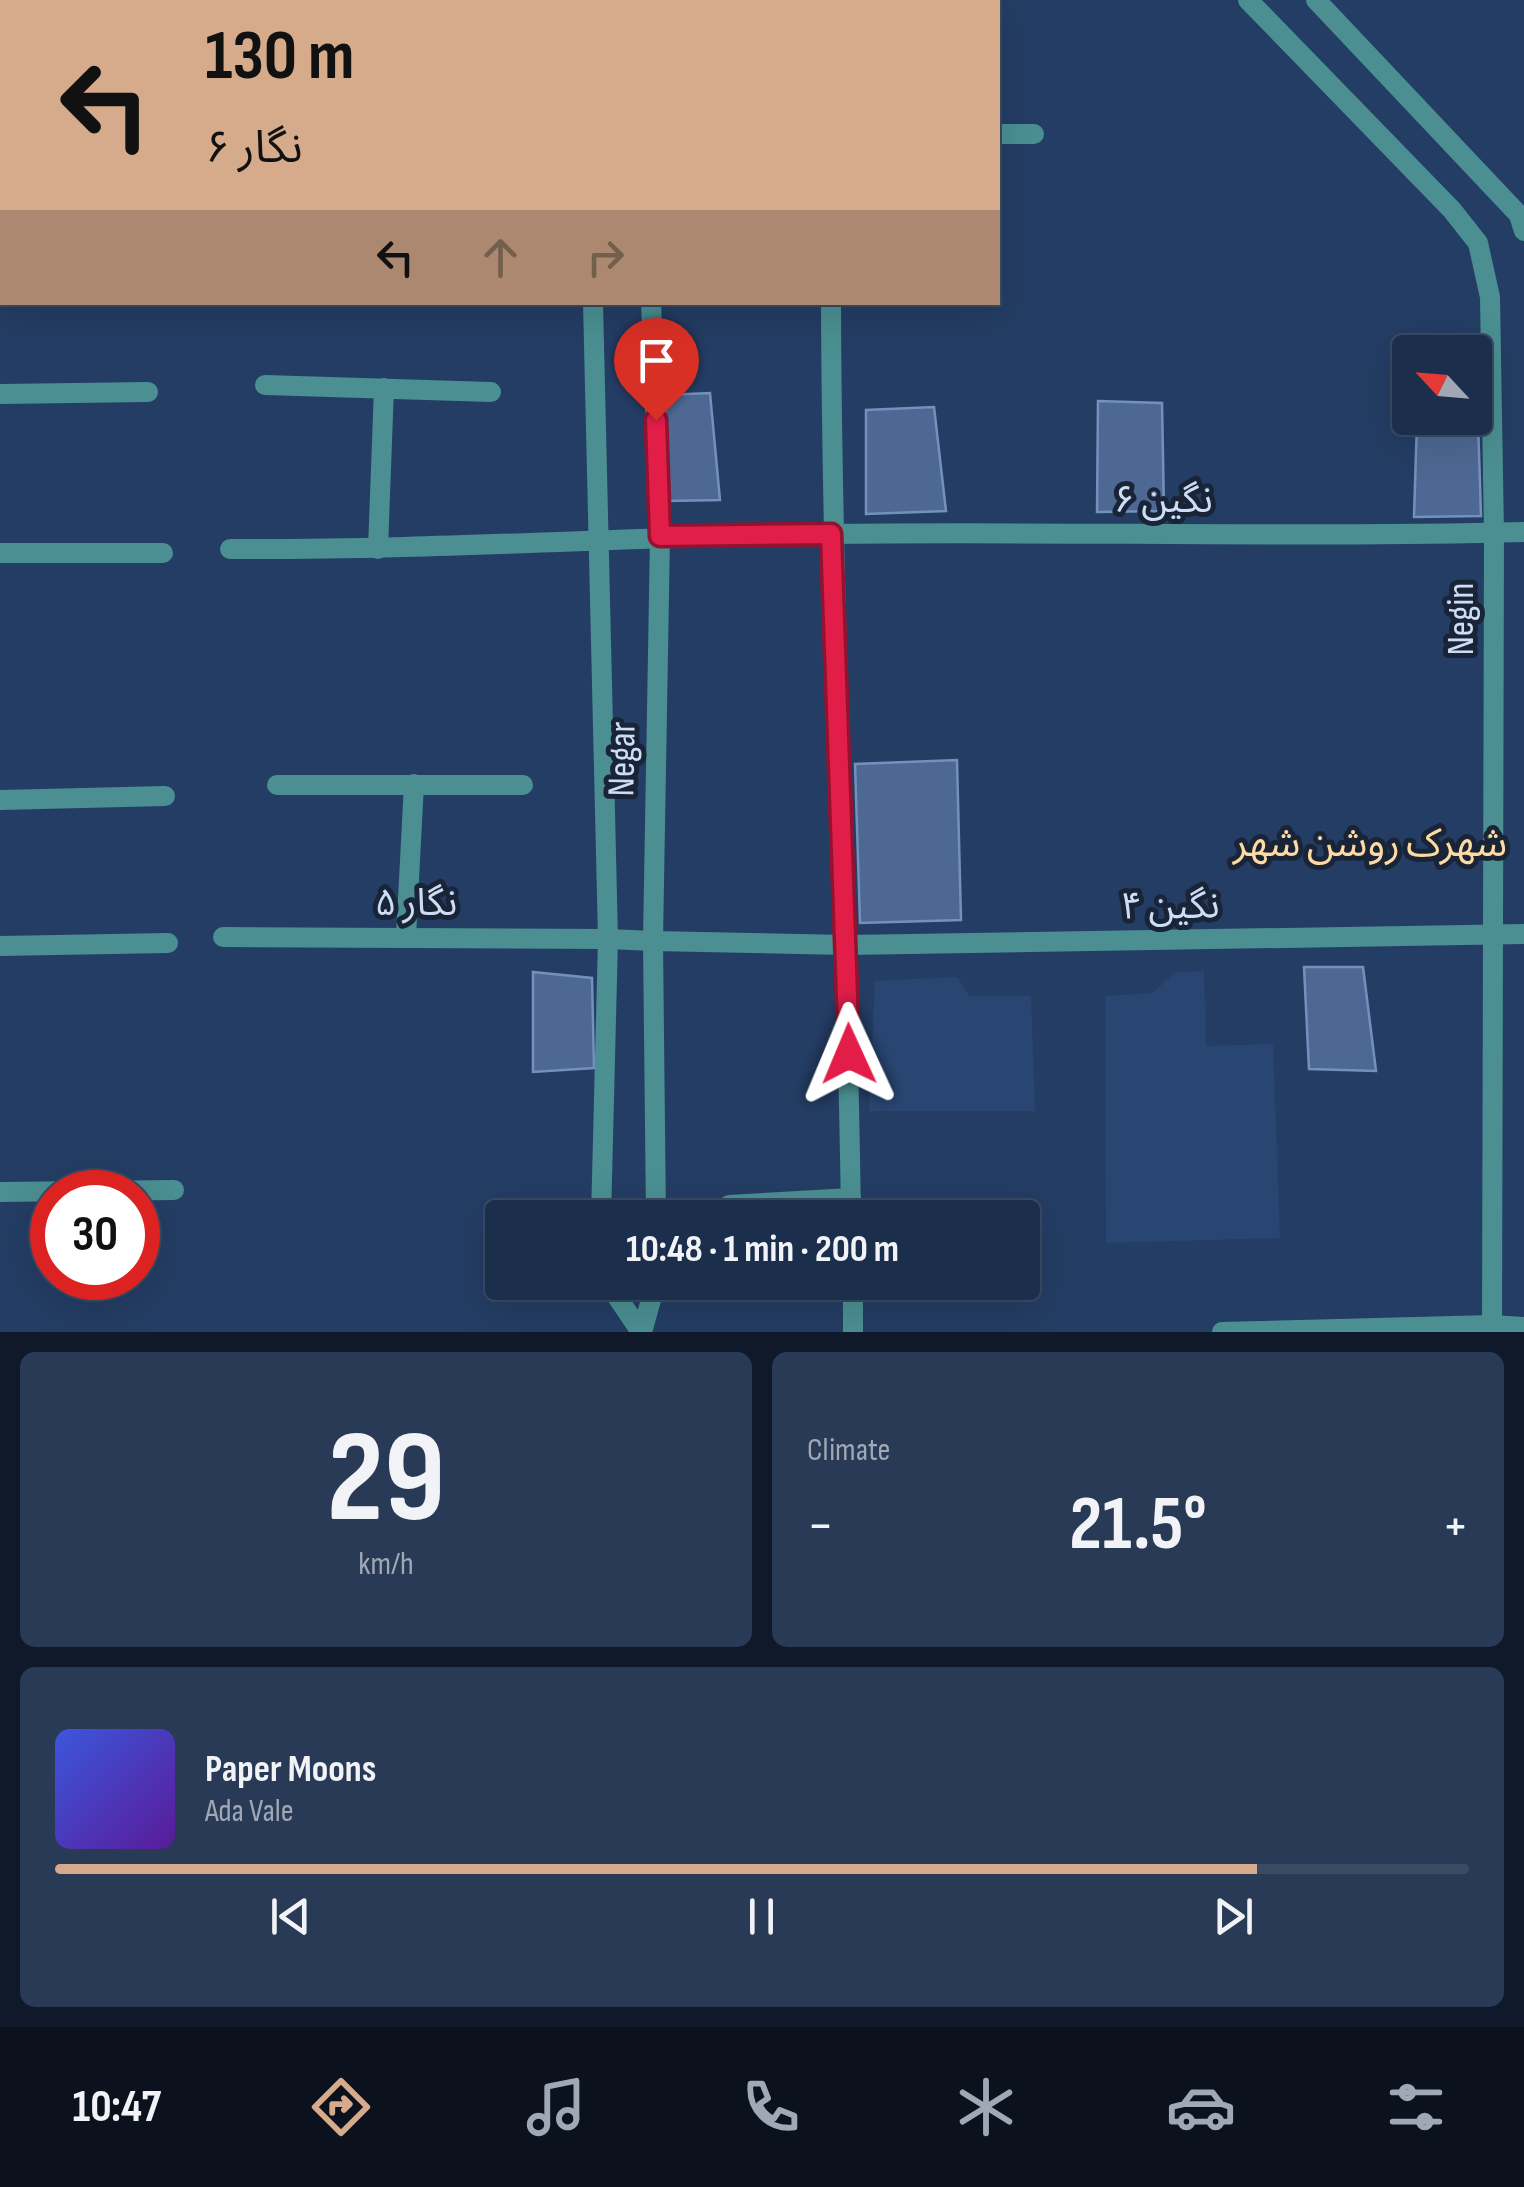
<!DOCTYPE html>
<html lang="en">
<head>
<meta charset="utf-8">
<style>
	:root { --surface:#1b2e4b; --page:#283a55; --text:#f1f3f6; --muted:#a0a8b5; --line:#394a63; --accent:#d6ab8b }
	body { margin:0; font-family:"Sofia Sans Condensed","Noto Sans Arabic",sans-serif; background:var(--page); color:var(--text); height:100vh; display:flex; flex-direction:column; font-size:38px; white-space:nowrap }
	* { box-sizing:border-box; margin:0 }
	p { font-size:32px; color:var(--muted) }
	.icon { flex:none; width:55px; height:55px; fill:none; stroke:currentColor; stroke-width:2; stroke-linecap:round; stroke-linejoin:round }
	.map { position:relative; height:1332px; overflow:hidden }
	.sheet { display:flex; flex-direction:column; gap:20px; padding:20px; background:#0f1929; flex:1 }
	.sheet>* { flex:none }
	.banner { position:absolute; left:0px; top:0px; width:1000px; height:305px; box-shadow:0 10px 40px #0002,0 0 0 2px var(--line); background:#d6ab8b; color:#111; overflow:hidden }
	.needle { width:65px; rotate:296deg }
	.controls { position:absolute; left:1392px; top:335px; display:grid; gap:20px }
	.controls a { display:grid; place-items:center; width:100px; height:100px; border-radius:10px; background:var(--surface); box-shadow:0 10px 40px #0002,0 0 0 2px var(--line); font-size:50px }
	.speed { position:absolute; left:30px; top:1170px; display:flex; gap:20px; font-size:50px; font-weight:700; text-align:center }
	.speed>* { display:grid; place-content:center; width:130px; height:130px; border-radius:50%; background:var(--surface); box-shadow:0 10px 40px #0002,0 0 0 2px var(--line); line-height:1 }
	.speed .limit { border:15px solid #d22; background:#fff; color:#111 }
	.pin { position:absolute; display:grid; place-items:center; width:85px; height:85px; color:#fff; margin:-102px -42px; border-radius:50% 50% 50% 0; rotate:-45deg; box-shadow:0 0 10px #0007 }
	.pin .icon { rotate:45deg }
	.me { position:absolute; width:110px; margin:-55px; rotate:359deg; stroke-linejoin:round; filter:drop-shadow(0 0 8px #0008) }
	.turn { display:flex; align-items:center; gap:35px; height:210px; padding:0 40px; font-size:45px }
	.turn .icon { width:130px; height:130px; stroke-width:2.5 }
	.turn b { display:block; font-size:70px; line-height:85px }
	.lanes { display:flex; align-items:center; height:95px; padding:0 40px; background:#0003; justify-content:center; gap:50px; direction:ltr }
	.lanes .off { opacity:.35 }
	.big { font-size:75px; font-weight:700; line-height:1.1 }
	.sheet .widget { flex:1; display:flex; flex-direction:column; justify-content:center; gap:15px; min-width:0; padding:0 35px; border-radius:15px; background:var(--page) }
	.sheet .dial { align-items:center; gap:0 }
	.dial b { font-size:130px; line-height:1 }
	.song { display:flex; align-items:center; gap:30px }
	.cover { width:120px; height:120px; border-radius:15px; background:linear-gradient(135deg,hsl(230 70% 55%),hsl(270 70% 35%)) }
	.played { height:10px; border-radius:5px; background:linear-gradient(90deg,var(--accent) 85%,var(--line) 85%) }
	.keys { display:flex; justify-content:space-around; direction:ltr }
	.heat { display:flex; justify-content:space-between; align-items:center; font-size:55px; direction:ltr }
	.sheet .tiles { flex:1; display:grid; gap:20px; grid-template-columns:1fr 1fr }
	.widget:last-child { grid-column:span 2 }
	.trip { position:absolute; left:485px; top:1200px; width:555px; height:100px; border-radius:10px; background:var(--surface); box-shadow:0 10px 40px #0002,0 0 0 2px var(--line); font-weight:700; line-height:100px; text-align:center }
	.menu { display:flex; height:160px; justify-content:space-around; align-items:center; background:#0b121e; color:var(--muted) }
	.menu .icon { width:70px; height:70px }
	.menu .selected { color:var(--accent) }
	.menu b { font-size:45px; color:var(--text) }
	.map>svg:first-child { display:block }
	.built { fill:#294673 }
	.building { fill:#4d6892; stroke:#7491be; stroke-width:2.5 }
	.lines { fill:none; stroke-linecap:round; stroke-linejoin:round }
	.minor { stroke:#4b8f92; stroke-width:20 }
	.tertiary { stroke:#4b8f92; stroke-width:20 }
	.route-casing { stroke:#92132f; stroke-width:25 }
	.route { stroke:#e11d48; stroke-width:18 }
	.labels { text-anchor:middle; stroke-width:10; stroke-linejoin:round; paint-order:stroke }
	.street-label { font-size:38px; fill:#cdddf6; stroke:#192436 }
	.neighbourhood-label { font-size:40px; fill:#fddaa3; stroke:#192436 }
</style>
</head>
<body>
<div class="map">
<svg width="1524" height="1332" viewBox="0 0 1524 1332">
	<rect width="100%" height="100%" fill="#243d64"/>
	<g class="built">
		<path d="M1204,971L1206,1046L1273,1044L1280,1238L1106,1243L1105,996L1153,993L1175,972Z"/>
		<path d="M957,977L970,996H1031L1035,1111H869L875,981Z"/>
	</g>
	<g class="building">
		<path d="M710,393L720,500L666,501L665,395Z"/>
		<path d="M1098,401L1162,403L1164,511L1097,512Z"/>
		<path d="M934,407L946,511L866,514V410Z"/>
		<path d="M1417,421H1478L1481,516L1414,517Z"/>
		<path d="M957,760L961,920L860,923L855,764Z"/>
		<path d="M1304,967H1363L1376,1071L1309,1069Z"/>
		<path d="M533,972L592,978L594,1068L533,1072Z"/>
	</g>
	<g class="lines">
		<g class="minor">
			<path d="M998,134H1034"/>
			<path d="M0,152H2"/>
			<path d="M831,302C832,608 847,912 851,1218"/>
			<path d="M265,385L491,392"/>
			<path d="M0,394L148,392"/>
			<path d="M230,549C429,550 628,537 828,534C1060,531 1292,538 1524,532"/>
			<path d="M378,549L384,388"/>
			<path d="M0,553H163"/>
			<path d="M277,785H523"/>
			<path d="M0,800L165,796"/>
			<path d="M223,937L608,939"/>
			<path d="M406,937L414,784"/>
			<path d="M653,941L847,945L1524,934"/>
			<path d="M0,946L168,943"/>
			<path d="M0,1192L174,1190"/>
			<path d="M729,1205L851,1198"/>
			<path d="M853,1282V1332"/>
			<path d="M1222,1332L1492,1325L1524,1327"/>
		</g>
		<g class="tertiary">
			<path d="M642,0V2"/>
			<path d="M1248,0L1452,210L1478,243L1490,297L1494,533L1492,1332"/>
			<path d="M1316,0L1519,215L1524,231"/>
			<path d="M590,2V0"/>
			<path d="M593,302L608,939L601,1218"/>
			<path d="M651,302L660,537L653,941L656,1218"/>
			<path d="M608,939L653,941"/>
			<path d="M607,1282L641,1332"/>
			<path d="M642,1332L656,1282"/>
		</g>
	</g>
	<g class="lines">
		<defs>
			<path id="route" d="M656,420L660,536L831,534L849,1054"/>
		</defs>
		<use href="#route" class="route-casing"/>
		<use href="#route" class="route"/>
	</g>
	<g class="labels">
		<g class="street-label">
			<text x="1163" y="512">نگین ۶</text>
			<text transform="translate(1460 619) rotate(-90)" y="13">Negin</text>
			<text transform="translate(621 759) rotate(-89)" y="13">Negar</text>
			<text x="416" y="915">نگار ۵</text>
			<text transform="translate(1170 905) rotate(-1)" y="13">نگین ۴</text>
		</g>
		<g class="neighbourhood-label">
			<text x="1370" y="856">شهرک روشن شهر</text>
		</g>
	</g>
</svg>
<div class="controls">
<a><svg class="needle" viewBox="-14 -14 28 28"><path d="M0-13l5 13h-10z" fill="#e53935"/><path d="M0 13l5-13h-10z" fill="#a0a8b5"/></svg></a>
</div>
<div class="speed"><div class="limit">30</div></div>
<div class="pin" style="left:656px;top:420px;background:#d93025"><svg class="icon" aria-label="arrive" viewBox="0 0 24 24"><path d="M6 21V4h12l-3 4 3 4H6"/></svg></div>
<svg class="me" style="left:849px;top:1054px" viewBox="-20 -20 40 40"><path d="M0-17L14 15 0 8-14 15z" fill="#e11d48" stroke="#fff" stroke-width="4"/></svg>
<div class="trip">10:48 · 1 min · 200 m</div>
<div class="banner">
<div class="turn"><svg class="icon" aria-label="left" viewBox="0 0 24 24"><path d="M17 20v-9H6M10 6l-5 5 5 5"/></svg><div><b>130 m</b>نگار ۶</div></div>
<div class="lanes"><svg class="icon" aria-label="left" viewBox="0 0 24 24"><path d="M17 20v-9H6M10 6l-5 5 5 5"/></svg><svg class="icon off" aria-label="ahead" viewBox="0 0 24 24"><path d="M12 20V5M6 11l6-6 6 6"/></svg><svg class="icon off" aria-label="right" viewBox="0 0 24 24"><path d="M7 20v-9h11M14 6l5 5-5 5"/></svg></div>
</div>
</div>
<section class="sheet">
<div class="tiles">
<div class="widget dial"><b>29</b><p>km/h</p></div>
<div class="widget"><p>Climate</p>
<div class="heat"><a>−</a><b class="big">21.5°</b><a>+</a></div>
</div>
<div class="widget">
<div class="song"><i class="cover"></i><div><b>Paper Moons</b><p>Ada Vale</p></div></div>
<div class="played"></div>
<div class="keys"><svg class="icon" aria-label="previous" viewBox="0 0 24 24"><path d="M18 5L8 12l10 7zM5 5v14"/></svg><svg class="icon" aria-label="pause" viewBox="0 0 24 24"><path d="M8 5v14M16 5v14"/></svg><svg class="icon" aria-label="next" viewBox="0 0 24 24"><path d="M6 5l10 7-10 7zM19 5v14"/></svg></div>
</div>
</div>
</section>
<nav class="menu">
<b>10:47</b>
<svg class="icon selected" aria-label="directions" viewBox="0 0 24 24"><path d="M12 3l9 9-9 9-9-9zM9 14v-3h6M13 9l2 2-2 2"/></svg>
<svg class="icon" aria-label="music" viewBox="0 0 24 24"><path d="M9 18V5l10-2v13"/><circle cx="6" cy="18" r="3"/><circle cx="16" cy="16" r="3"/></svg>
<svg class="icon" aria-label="phone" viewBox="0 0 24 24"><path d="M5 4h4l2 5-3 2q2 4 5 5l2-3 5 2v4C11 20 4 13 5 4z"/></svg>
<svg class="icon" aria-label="climate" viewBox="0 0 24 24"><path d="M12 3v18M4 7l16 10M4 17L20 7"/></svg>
<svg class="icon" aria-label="car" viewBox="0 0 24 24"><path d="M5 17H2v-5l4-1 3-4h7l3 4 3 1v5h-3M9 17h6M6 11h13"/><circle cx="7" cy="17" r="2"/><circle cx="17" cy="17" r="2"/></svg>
<svg class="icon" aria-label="filters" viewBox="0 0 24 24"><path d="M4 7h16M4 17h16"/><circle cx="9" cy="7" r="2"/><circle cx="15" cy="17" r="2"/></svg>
</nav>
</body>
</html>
